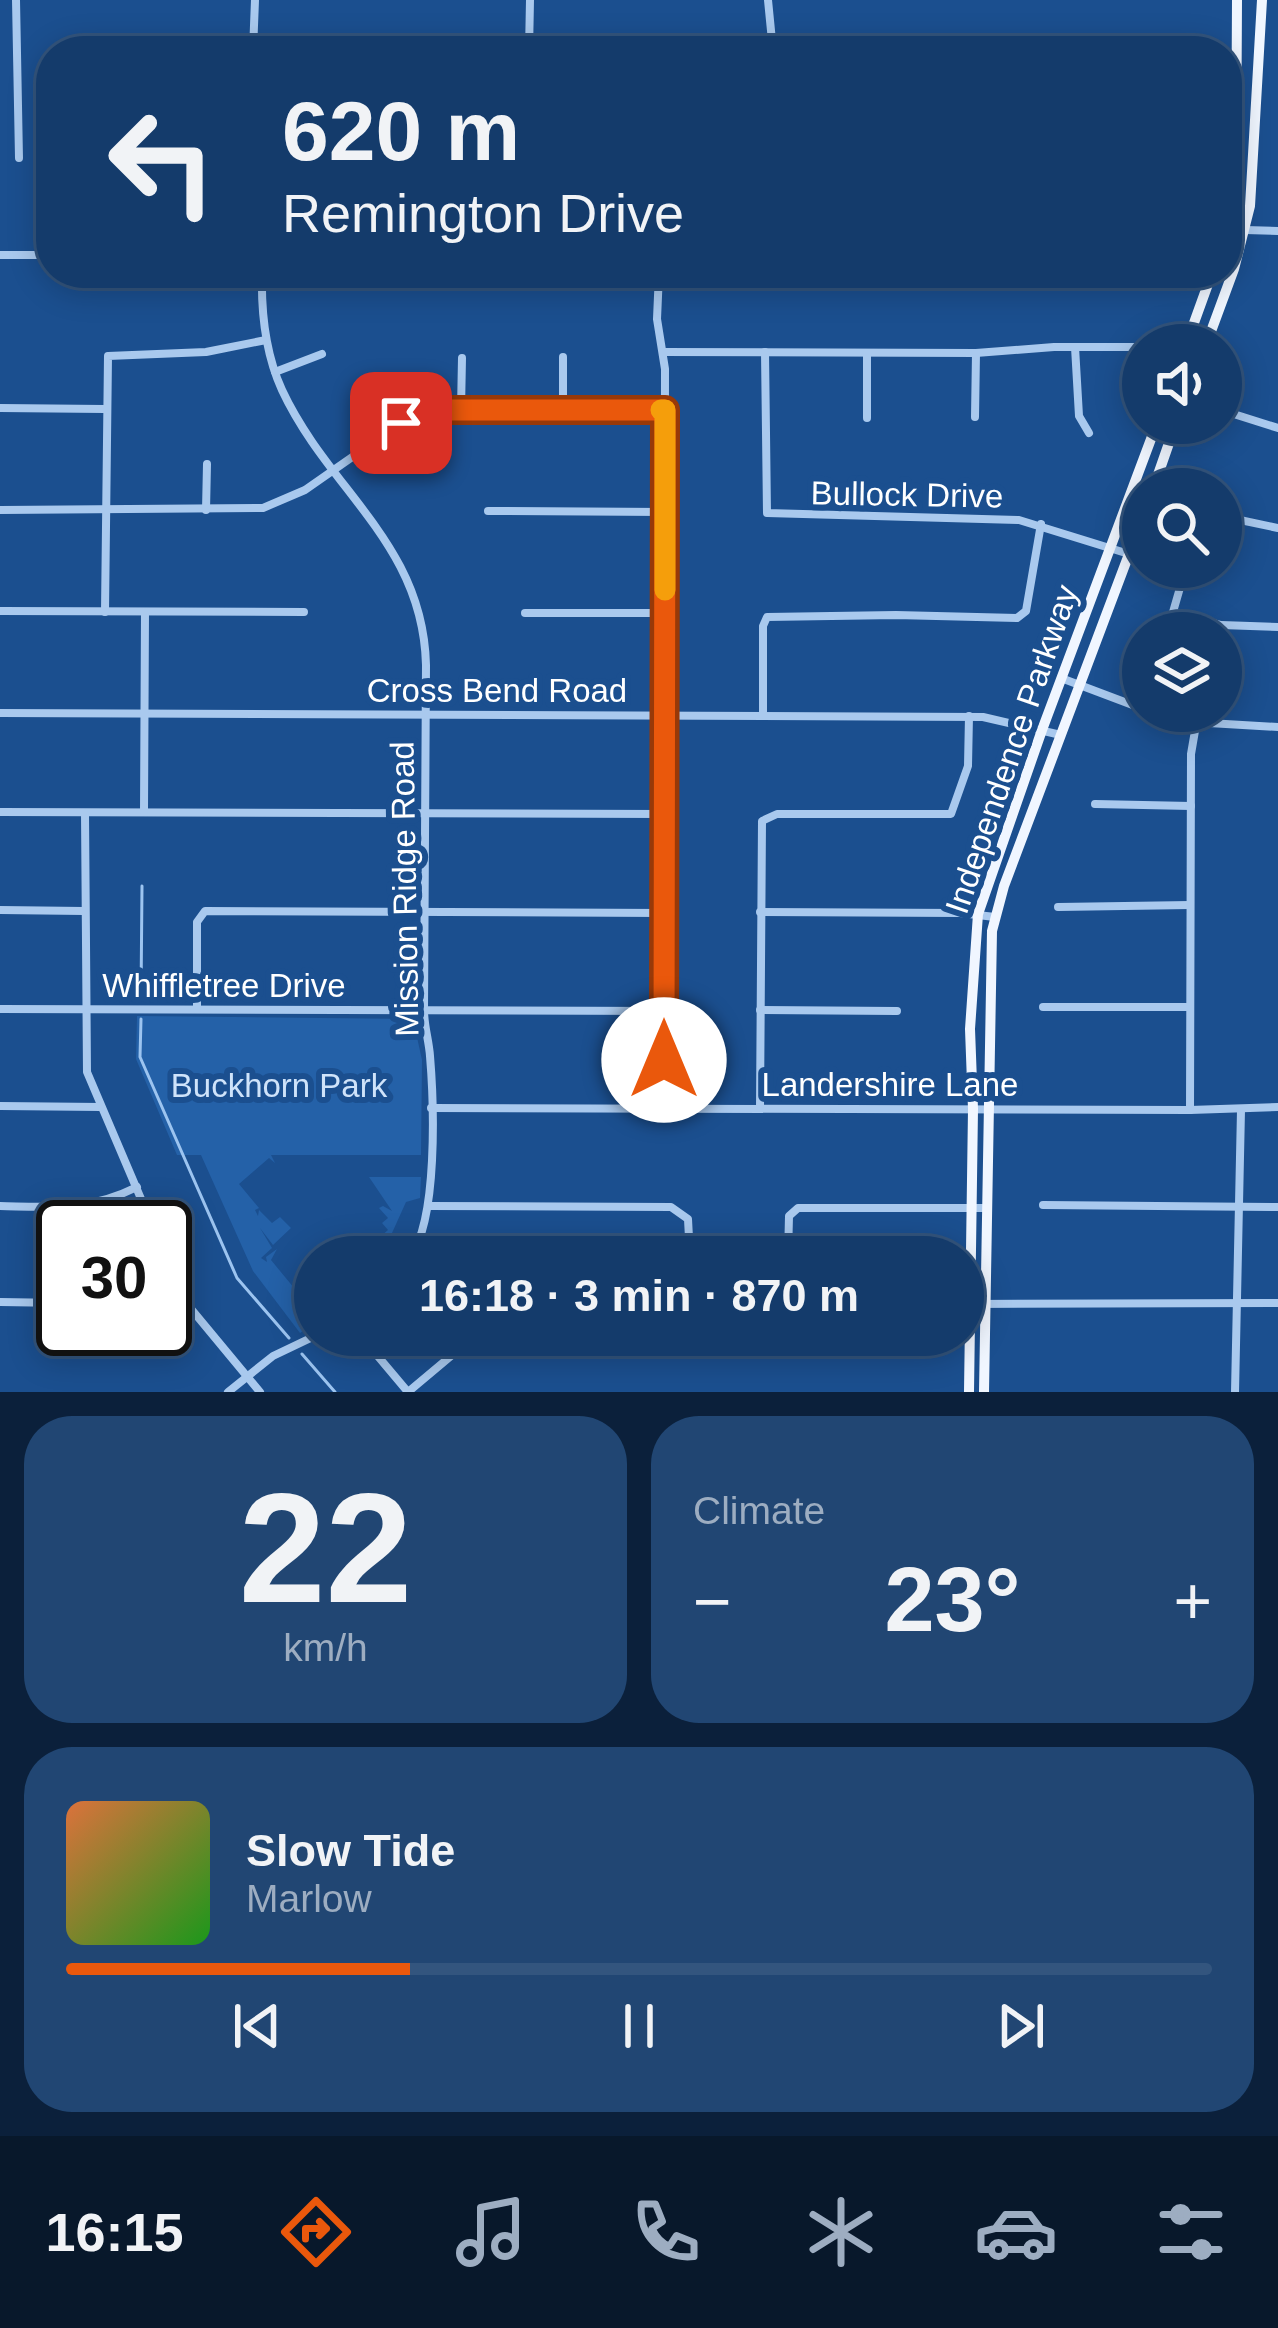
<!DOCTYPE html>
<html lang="en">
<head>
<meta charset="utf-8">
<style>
	:root { --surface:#143b6b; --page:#214673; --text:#f1f3f6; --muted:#9dadc1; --line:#33557e; --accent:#ea580c }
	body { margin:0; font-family:Helvetica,sans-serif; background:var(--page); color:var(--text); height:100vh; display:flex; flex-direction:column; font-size:45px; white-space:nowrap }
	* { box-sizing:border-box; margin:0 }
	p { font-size:39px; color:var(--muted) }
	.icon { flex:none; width:66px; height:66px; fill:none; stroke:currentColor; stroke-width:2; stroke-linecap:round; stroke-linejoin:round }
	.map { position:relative; height:1392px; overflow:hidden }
	.sheet { display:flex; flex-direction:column; gap:24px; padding:24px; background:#0b203b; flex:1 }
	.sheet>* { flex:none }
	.top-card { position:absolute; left:36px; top:36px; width:1206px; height:252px; border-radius:48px; box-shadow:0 6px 30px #0003,0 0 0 3px var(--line); background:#143b6b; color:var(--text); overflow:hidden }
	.buttons { position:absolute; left:1122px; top:324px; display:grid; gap:24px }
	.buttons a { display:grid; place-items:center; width:120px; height:120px; border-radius:50%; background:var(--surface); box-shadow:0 6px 30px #0003,0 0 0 3px var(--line); font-size:60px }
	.speed { position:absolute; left:36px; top:1200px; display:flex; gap:24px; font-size:60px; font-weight:700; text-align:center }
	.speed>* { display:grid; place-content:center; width:156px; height:156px; border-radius:50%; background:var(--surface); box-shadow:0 6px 30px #0003,0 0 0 3px var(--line); line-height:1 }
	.speed .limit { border:6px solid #111; border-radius:18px; background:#fff; color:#111 }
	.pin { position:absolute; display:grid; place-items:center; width:102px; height:102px; color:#fff; margin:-51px; border-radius:24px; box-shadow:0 6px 18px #0006 }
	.me { position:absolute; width:132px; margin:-66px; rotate:0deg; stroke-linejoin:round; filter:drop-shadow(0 0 9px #0008) }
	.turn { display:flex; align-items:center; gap:42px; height:252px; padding:0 48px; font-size:54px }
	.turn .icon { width:156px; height:156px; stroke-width:2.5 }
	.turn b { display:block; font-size:84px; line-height:102px }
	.big { font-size:90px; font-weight:800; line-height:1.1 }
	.sheet .card { flex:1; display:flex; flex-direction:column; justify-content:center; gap:18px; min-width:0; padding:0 42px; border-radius:48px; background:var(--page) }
	.sheet .dial { align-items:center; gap:0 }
	.dial b { font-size:156px; line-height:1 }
	.song { display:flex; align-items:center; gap:36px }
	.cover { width:144px; height:144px; border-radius:18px; background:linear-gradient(135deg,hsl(20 70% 55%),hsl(120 70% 35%)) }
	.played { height:12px; border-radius:6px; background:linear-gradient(90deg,var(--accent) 30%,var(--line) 30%) }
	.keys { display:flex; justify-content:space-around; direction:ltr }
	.heat { display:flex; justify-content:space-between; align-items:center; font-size:66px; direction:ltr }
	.sheet .tiles { flex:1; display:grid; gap:24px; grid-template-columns:1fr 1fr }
	.card:last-child { grid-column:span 2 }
	.trip { position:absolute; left:294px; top:1236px; width:690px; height:120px; border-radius:60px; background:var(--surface); box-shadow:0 6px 30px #0003,0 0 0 3px var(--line); font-weight:800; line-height:120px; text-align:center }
	.dock { display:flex; height:192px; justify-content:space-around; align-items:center; background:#08182b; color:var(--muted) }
	.dock .icon { width:84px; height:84px }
	.dock .current { color:var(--accent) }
	.dock b { font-size:54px; color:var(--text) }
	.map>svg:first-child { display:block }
	.green { fill:#2461a8 }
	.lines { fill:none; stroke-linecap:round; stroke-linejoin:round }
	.stream { stroke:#9cc4f0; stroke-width:3 }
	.minor { stroke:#a9c9ee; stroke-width:8 }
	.major { stroke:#f0f6ff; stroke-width:10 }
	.route-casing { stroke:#983908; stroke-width:30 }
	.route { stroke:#ea580c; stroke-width:21 }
	.slow { stroke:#f59e0b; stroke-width:21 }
	.labels { text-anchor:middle; stroke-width:12; stroke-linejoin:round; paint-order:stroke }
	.street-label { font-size:33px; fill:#fff; stroke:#1b4f8f }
	.park-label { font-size:33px; fill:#cfe3fa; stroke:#1b4f8f }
</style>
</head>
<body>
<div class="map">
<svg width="1278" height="1392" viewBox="0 0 1278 1392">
	<rect width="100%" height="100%" fill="#1b4f8f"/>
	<g class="green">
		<path d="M137,1016L413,1019L422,1060L421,1155H271L275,1163L269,1158L239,1184L259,1208L255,1210L258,1216L259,1210L272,1223L280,1217L291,1228L273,1245L260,1228L272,1248L261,1258L267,1262L266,1257L277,1249L271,1260L299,1294L297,1297L315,1285V1323L300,1333L253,1271L201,1155H177L136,1059Z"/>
		<path d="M369,1177H421L420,1198L406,1202L392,1233L384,1239L381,1236L388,1230L382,1223L388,1218L379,1208L383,1206L392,1211Z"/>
	</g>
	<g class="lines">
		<g class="stream">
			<path d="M141,997L142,886"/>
			<path d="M141,1019L140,1057L237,1278L289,1338"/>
			<path d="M302,1354L335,1392"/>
		</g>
		<g class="minor">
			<path d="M16,0L19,158"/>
			<path d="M768,0L773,51"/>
			<path d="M253,51L255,0"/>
			<path d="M529,51L530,0"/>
			<path d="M1245,230L1278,231"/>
			<path d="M0,255H51"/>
			<path d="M262,273C261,314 265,353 282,390C329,491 423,543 426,665L424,1010C424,1026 429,1041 430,1056C434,1104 438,1220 410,1257"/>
			<path d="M659,273L657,319L665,369L664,1108"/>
			<path d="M1075,347L1079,416L1089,433"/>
			<path d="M663,352L976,353L1054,347H1143"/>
			<path d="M765,352L767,513L1019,520L1129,554"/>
			<path d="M563,357V410"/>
			<path d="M275,372L322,354"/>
			<path d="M0,408L105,409"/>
			<path d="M461,409L462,358"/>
			<path d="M1221,410L1278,428"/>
			<path d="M975,417L976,353"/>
			<path d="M867,418V353"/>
			<path d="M0,510L263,508L305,490L401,423L425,411L665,410"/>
			<path d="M206,510L207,464"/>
			<path d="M488,511L665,512"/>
			<path d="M1221,516L1278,528"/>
			<path d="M1186,567L1173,612L1221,625L1278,627"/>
			<path d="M0,611L304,612"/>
			<path d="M105,612L108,356L206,352L266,340"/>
			<path d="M525,613H665"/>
			<path d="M1061,678L1175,721L1278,727"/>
			<path d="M0,713L983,717L1061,735"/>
			<path d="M763,715V626L767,617L896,615L1017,618L1026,611L1041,524"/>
			<path d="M1095,804L1191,806"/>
			<path d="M0,812L664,814"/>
			<path d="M144,812L145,612"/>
			<path d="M85,813L87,1072L153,1227"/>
			<path d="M1058,907L1190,905"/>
			<path d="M0,910L84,911"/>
			<path d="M760,912L960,913L995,917"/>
			<path d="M1043,1007H1190"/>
			<path d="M0,1009L664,1011"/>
			<path d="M197,1009V922L205,911L664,913"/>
			<path d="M760,1010L897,1011"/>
			<path d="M0,1106L101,1107"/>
			<path d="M431,1108L1190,1110L1278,1107"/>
			<path d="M760,1108L762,821L777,814H951L968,766L969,716"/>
			<path d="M1190,1110L1191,754L1196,725"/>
			<path d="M1043,1205L1278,1207"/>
			<path d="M0,1206C52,1207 89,1211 137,1187"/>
			<path d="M429,1206L671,1207L688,1219L690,1257"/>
			<path d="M165,1255L187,1304L260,1392"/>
			<path d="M788,1257L789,1216L798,1208H987"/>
			<path d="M165,1299L181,1293"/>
			<path d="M0,1302L63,1303"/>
			<path d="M970,1304L1278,1303"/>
			<path d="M360,1335L408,1392L476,1335"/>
			<path d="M228,1392L273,1356L317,1335"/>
			<path d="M1235,1392L1241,1110"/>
		</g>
		<g class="major">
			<path d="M1227,228L1236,179L1237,0"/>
			<path d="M1186,345L1212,273"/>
			<path d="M1206,345L1234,269L1250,206L1262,0"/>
			<path d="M1153,489L1176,423"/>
			<path d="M969,1392L973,1109L970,1029L978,914L1042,730L1157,423"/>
			<path d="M984,1392L992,931L1004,886L1143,517"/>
		</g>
	</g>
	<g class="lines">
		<defs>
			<path id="route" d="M401,423L439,410H665L664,1060"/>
		</defs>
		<use href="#route" class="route-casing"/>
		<use href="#route" class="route"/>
		<path class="slow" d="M661,410H665V590"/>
	</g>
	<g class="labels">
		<g class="street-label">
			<text transform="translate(907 494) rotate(1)" y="12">Bullock Drive</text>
			<text x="497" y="702">Cross Bend Road</text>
			<text transform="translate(1011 749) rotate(-71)" y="12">Independence Parkway</text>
			<text transform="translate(404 889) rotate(-91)" y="12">Mission Ridge Road</text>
			<text x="224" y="997">Whiffletree Drive</text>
			<text x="890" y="1096">Landershire Lane</text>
		</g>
		<g class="park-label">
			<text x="279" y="1097">Buckhorn Park</text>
		</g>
	</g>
</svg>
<div class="buttons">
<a><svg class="icon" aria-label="sound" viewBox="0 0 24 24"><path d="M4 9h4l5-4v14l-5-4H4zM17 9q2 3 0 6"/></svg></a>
<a><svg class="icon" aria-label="search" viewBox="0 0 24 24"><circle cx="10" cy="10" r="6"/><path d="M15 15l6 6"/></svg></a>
<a><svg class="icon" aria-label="layers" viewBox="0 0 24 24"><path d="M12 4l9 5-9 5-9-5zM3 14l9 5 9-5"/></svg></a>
</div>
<div class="speed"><div class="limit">30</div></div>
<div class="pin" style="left:401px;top:423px;background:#d93025"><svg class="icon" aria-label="arrive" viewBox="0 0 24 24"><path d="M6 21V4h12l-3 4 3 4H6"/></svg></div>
<svg class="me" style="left:664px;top:1060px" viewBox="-20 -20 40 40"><circle r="19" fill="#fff"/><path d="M0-13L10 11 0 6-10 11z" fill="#ea580c"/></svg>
<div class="trip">16:18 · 3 min · 870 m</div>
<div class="top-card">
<div class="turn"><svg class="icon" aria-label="left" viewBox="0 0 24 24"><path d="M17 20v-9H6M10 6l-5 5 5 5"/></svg><div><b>620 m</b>Remington Drive</div></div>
</div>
</div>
<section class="sheet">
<div class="tiles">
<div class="card dial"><b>22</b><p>km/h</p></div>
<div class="card"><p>Climate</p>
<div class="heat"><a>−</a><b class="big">23°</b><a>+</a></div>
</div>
<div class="card">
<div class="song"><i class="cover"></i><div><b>Slow Tide</b><p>Marlow</p></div></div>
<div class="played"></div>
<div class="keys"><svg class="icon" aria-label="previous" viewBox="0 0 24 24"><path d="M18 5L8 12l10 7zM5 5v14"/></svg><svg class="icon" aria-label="pause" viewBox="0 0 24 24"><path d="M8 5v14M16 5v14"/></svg><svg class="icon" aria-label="next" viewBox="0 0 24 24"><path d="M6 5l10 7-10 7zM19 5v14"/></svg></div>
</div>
</div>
</section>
<nav class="dock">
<b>16:15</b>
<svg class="icon current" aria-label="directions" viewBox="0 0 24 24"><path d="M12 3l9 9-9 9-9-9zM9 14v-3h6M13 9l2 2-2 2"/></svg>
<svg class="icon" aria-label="music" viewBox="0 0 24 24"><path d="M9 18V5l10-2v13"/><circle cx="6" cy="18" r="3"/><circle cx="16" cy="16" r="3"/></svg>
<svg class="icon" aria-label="phone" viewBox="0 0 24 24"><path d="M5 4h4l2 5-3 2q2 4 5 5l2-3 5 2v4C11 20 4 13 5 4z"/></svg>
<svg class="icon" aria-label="climate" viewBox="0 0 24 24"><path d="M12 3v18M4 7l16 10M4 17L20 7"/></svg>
<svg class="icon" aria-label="car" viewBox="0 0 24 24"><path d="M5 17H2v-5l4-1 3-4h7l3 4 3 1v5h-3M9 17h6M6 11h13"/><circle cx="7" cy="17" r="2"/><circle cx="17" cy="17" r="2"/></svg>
<svg class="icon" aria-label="filters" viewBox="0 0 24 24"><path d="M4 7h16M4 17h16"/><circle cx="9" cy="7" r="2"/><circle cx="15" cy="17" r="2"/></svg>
</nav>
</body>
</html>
